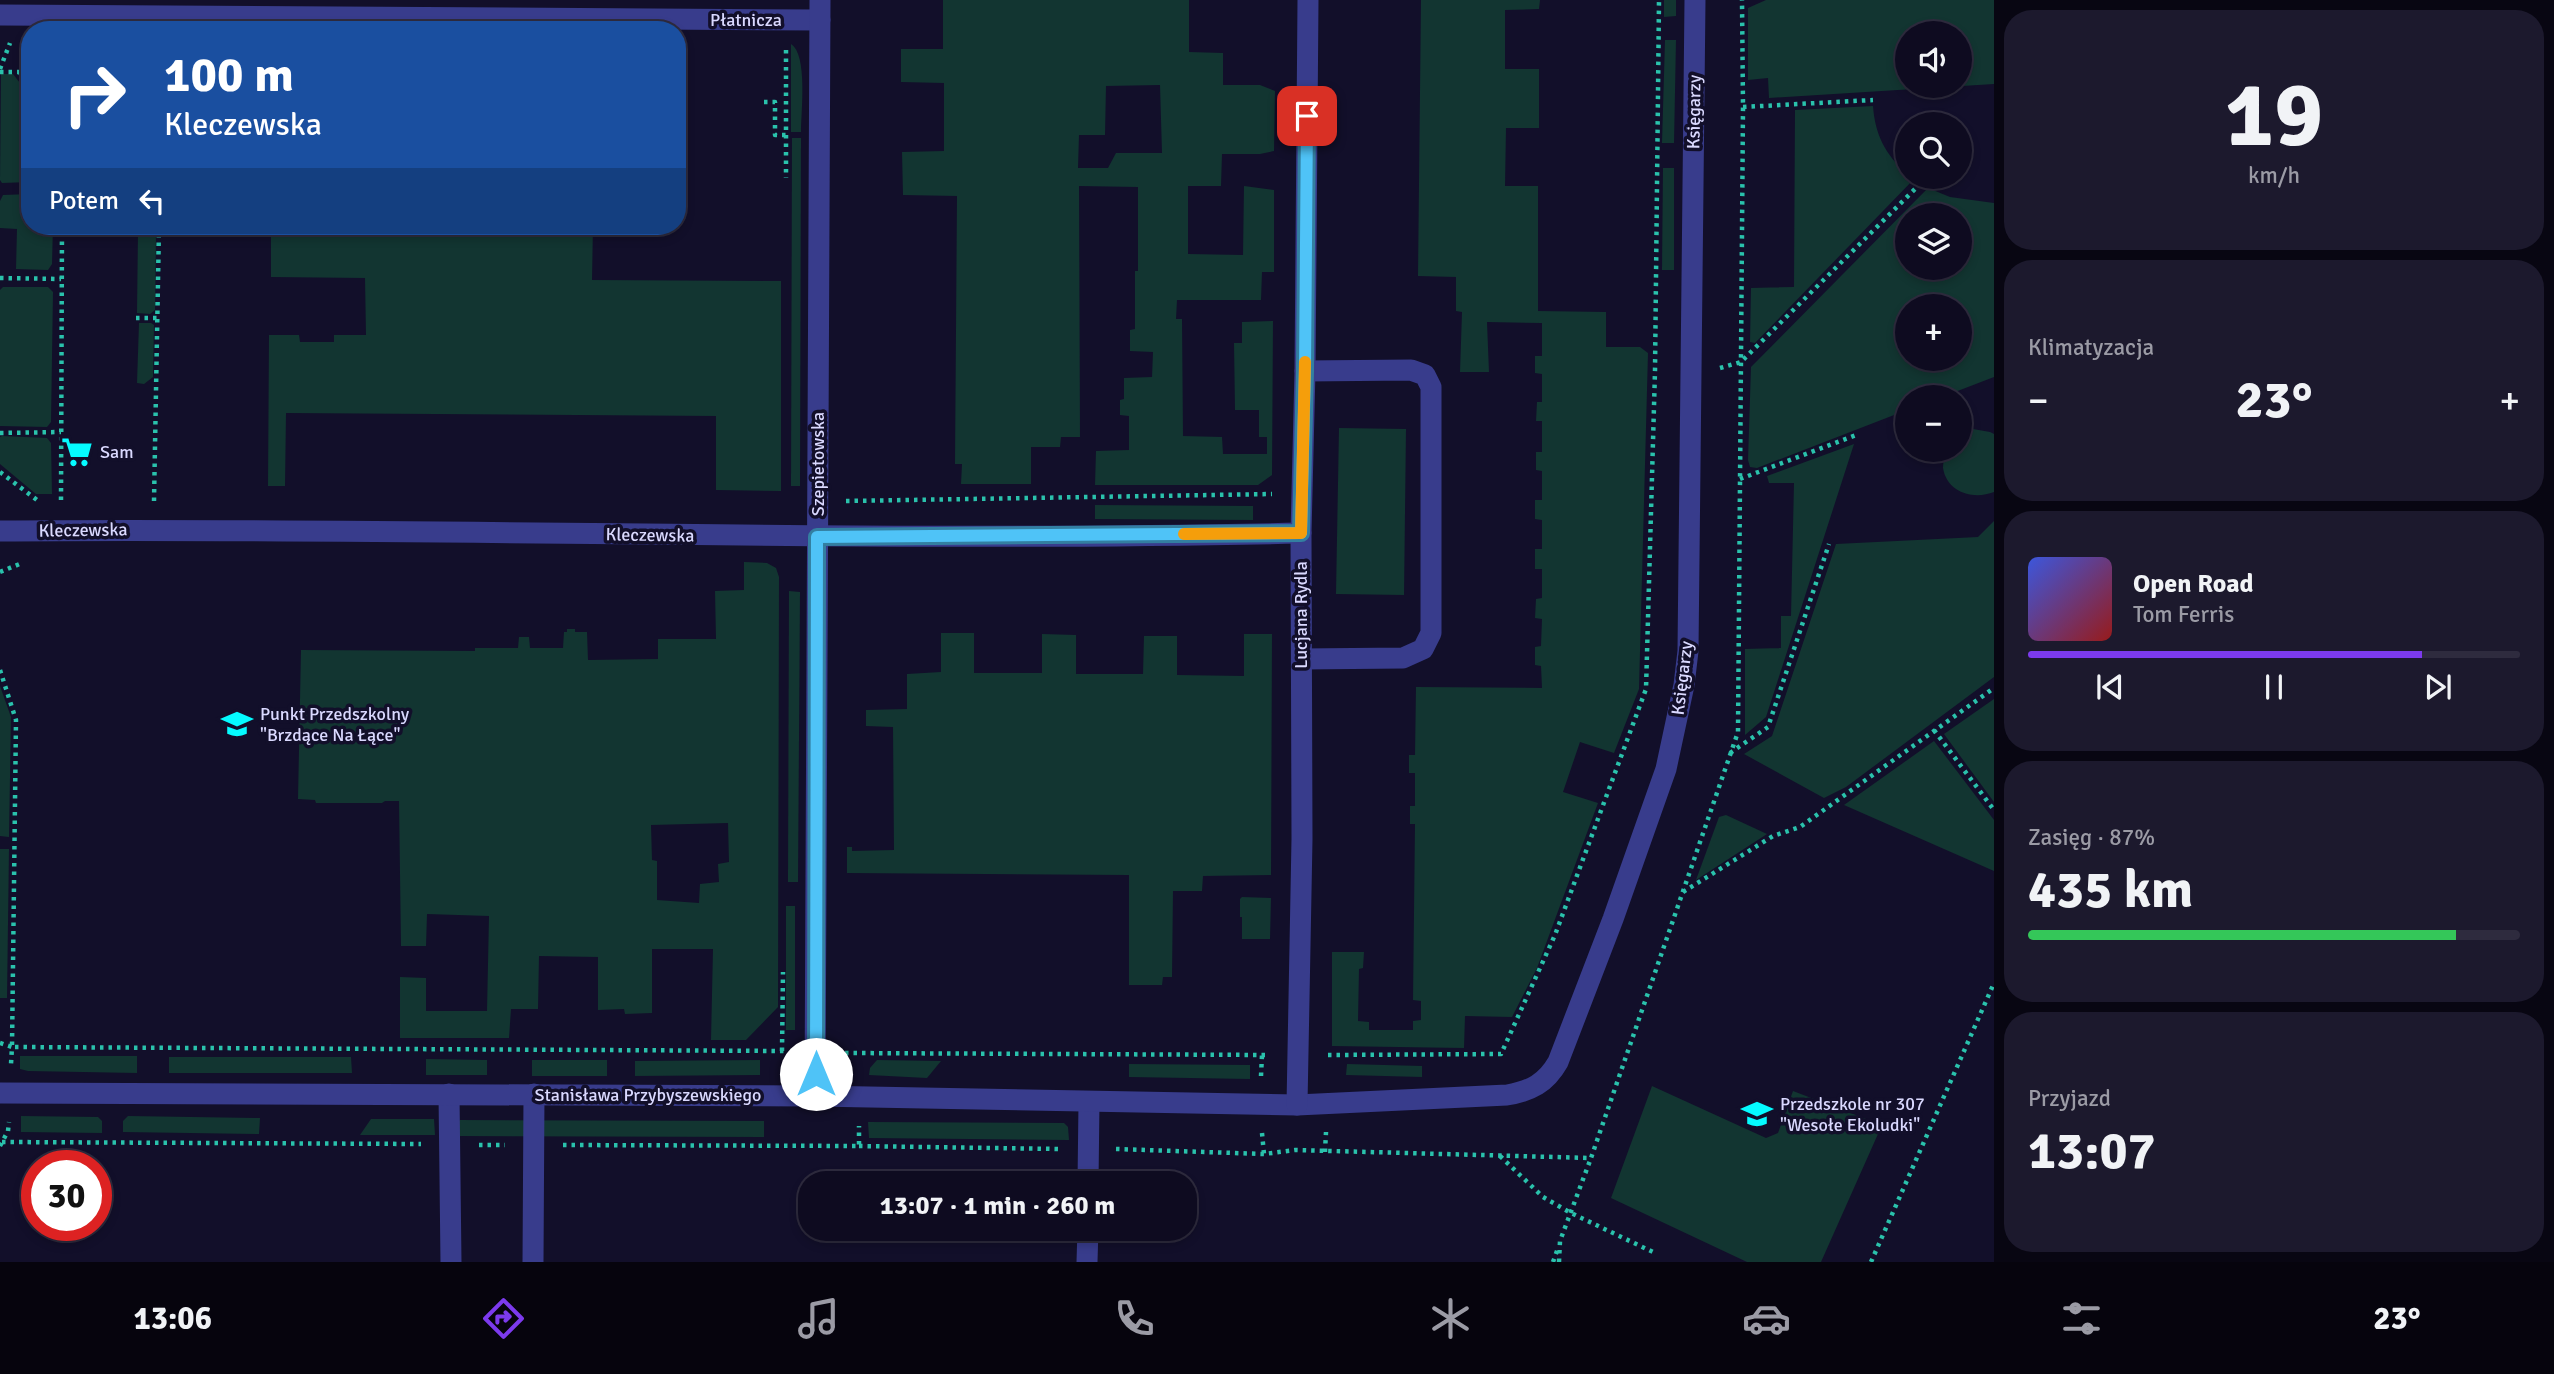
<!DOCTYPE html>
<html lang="pl">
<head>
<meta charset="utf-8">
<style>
	:root { --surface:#0e0b20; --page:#1c192d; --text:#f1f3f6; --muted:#9b9ba5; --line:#2e2b3e; --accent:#7c3aed }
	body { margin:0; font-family:Signika,sans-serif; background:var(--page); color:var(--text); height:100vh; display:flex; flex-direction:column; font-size:26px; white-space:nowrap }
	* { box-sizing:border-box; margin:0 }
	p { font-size:23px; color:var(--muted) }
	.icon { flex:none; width:38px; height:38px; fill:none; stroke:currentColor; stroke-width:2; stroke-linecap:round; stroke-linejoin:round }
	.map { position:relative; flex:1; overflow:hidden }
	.side { display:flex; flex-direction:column; gap:10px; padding:10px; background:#080612; width:560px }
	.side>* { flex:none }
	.top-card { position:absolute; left:21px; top:21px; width:665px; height:214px; border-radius:28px; box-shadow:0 4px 10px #0003,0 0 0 2px var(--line); background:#1a4fa0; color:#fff; overflow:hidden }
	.controls { position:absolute; left:1895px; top:21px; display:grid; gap:14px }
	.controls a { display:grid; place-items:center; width:77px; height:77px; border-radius:50%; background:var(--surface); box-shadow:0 4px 10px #0003,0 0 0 2px var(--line); font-size:35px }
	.speed { position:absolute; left:21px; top:1150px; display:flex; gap:14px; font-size:35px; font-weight:700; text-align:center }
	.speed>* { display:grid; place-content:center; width:91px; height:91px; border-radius:50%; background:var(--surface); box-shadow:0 4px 10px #0003,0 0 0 2px var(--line); line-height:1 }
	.speed .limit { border:10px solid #d22; background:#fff; color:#111 }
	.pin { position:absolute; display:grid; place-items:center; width:60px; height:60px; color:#fff; margin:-30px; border-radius:14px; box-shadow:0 4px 10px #0006 }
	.me { position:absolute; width:77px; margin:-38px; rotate:0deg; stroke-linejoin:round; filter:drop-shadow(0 0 5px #0008) }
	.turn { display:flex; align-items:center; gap:24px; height:147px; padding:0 28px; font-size:32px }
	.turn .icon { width:91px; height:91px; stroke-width:2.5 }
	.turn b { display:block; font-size:49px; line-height:60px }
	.then { display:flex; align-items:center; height:66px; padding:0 28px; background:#0003; gap:14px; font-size:26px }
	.big { font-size:52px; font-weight:700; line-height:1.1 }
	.side .card { flex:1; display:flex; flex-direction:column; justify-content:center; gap:10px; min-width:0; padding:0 24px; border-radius:28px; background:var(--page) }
	.side .dial { align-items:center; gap:0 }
	.dial b { font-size:91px; line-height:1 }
	.song { display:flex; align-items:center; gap:21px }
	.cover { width:84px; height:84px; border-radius:10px; background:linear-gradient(135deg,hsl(230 70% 55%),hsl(0 70% 35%)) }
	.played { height:7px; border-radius:4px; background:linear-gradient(90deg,var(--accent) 80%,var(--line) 80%) }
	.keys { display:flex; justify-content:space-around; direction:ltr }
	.heat { display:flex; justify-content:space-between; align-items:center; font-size:38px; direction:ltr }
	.charge { height:10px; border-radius:5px; background:linear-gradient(90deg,#34c759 87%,var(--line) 0) }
	.trip { position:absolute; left:798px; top:1171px; width:399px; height:70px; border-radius:28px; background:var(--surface); box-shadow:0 4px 10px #0003,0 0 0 2px var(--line); font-weight:700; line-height:70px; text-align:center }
	.menu { display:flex; height:112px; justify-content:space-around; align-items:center; background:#06040d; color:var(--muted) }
	.menu .icon { width:49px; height:49px }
	.menu .current { color:var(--accent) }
	.menu b { font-size:32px; color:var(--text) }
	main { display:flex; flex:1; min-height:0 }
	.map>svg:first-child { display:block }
	.green { fill:#123531; fill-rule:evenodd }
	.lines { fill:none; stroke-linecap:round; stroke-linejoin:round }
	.path { stroke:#2ac2ac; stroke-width:4.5; stroke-dasharray:3.5 5; stroke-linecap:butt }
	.lane { stroke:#383c8c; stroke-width:21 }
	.street { stroke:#383c8c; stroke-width:21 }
	.route-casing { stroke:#337fa1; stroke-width:18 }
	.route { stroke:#4fc3f7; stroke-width:12 }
	.slow { stroke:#f59e0b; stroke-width:12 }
	.labels { text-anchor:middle; stroke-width:7; stroke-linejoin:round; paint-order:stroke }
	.street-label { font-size:18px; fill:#dad9ff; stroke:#120f2a }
	.poi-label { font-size:18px; fill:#dad9ff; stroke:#120f2a; text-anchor:start }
</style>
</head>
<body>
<main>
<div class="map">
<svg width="1994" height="1262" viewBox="0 0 1994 1262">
	<rect width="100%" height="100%" fill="#120f2a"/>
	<g class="green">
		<path d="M943,0H1189V52L1223,53V85H1260L1275,91L1274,151L1260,154H1222L1221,186H1188V254L1243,255L1244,186L1274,190V272H1262L1261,300H1177L1176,319H1182L1183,436L1222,437L1223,454H1267V437H1259V410H1235L1234,343H1242V322L1273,321L1272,475L1258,485H1095L1096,451L1129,450V416L1120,415V400L1124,399V378L1152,377L1153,352L1130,351V330L1135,329V271H1138V187L1079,186L1080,437H1061L1060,447H1031V484H961L962,464H955L957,196L903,195L902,152L944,151V83L901,82V49H943ZM1160,85L1162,153H1116L1108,168H1078L1079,135H1105L1106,86Z"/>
		<path d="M1421,0H1540L1539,9L1505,10V69H1539V128H1506L1505,186H1538V311L1606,312V347H1640L1648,353L1639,689L1614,753L1580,742L1563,792L1598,803L1537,968L1512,1017L1465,1016L1464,1048L1332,1046V952H1364L1363,968L1359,969L1358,1021L1369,1022V1030H1413V1021L1421,1020V1001L1413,1000L1415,824H1410V806H1415V773H1409V755H1415L1416,687L1542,688L1541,666L1535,665V647L1541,646L1542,619L1535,618L1536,599L1542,598V569H1535V549H1542V520L1535,519V500H1542V471L1536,470V452H1542V421H1536L1537,402H1542V374L1535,373V356H1542V323L1487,322L1489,372H1460L1462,312L1456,311V277L1418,276Z"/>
		<path d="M1664,0H1676V16L1664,17Z"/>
		<path d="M1766,0H1994V84L1769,98L1768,78L1748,80V8ZM1908,33H1960V86H1908Z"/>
		<path d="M1665,40H1676L1674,143H1662Z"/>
		<path d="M791,44C808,55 801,112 801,132H791Z"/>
		<path d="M1,74H13L30,96V182L2,183L0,180Z"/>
		<path d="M1873,106C1875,134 1885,155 1907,173L1908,177L1915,178L1755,343L1750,342L1751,288L1794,287L1795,110Z"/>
		<path d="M792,138H801L800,486H791Z"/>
		<path d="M1663,168H1674V270H1662Z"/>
		<path d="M1928,188L1950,197L1994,203V377L1942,397H1908L1907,410L1757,468L1750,467L1748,460L1751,367ZM1908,215H1960V268H1908ZM1908,306H1960V359H1908Z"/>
		<path d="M30,194V226H53L52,264L48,270L16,269L17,229L0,228V201L3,195Z"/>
		<path d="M271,226H593L592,280L781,281V491L716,490V416L286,413L285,486H268L269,335H299L300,342H334V335H366L365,278L271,277Z"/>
		<path d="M138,232H151L156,235L155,310L150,314L137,313Z"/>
		<path d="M3,287H48L53,292L51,422L47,427L0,426V290Z"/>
		<path d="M139,323H151L154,325L153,377L144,384L137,383Z"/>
		<path d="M1339,428L1406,429L1404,595L1336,594Z"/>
		<path d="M1973,429L1990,432L1994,434V492C1974,500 1947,493 1943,468C1943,463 1945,455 1945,450H1960V434Z"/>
		<path d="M2,436L47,438L51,443L52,494H36L0,464V437Z"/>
		<path d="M1854,444L1766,717L1745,735V649L1781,648V616H1791L1794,483H1769L1767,476Z"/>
		<path d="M1095,505L1253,506V520L1095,519Z"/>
		<path d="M1994,521V677L1846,787L1824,798L1744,754L1772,736L1836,544L1978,537Z"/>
		<path d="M744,562L767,563L776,568L779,577L778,1007L746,1040H711L713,949H652V1013L625,1014L624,1009L598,1010V957L539,956L538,1009H511L509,1038H400V977L426,978V1011H487L489,916L427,914L426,946H401L399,801H385L382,803H316L315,800L298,799L301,650L475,651V648H518L519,637H529L530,648H563L564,632H567V629H575V632H587L588,660L658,659V639H716L715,591L744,590ZM728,823L729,862L718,864L719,882L700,884L699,903L657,900V861L652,860L651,825Z"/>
		<path d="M789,591L800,592L798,882H788Z"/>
		<path d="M941,633H974V673H1042V634L1076,635V674H1143L1144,636H1177V675L1244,676V634H1272L1271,875L1203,876L1202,891H1173L1172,977H1163L1162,985H1129V875L847,873V847H852V851L894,850L893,727L866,726V710L907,709V674L941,672Z"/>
		<path d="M0,686L11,717L9,837L0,836Z"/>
		<path d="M1994,699V802L1944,734Z"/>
		<path d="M1934,741L1994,820V871L1844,805Z"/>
		<path d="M1726,815L1767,834L1696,880L1719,817Z"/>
		<path d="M0,849H9L7,998H0Z"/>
		<path d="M1242,897L1271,898L1270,939H1242V917H1240V899Z"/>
		<rect x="786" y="906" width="9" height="124"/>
		<path d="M20,1056H137V1073L28,1071L20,1069Z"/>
		<path d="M169,1057H351L352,1073H169Z"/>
		<path d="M426,1059L487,1060V1075H426Z"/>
		<rect x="532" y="1060" width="75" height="16"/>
		<path d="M760,1060V1075L635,1076V1061Z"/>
		<path d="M877,1060L941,1061L927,1078L869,1075L870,1068Z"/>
		<path d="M1129,1064L1250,1065V1079L1129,1077Z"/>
		<path d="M1347,1064L1422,1066V1077L1346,1075Z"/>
		<path d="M1652,1086L1766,1138L1778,1133L1793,1091L1882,1125L1821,1262H1747L1611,1198Z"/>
		<path d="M21,1116L98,1117L102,1121V1133L21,1132Z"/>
		<path d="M128,1116L260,1118L259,1134L123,1132V1121Z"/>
		<path d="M371,1119H434L435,1135H360Z"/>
		<path d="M460,1120L764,1121V1137L456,1136V1124Z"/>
		<path d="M868,1122L1064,1123L1068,1127L1069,1140L869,1138Z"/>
	</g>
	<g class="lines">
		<g class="path">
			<path d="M786,50V178"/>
			<path d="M0,69L10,43"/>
			<path d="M0,72H30"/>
			<path d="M20,73L30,85"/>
			<path d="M764,102H775V135H786"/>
			<path d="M1743,107L1873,100"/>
			<path d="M137,228H159"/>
			<path d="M0,278L61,279"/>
			<path d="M136,318H158"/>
			<path d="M1720,368L1741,362L1921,183"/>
			<path d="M0,433L61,432"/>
			<path d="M0,472L37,500"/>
			<path d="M1740,479L1856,435"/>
			<path d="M61,500L62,226"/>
			<path d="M154,501L159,226"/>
			<path d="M846,501L1272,494"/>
			<path d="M0,572L22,563"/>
			<path d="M0,670L16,720L12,1047L787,1051"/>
			<path d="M1934,730L1994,810"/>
			<path d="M1730,753L1768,727L1829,544"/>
			<path d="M1683,892L1773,836L1800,827L1994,688"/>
			<path d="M0,1043L12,1047L11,1064"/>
			<path d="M782,1051L783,972"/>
			<path d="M845,1053L1270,1055"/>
			<path d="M1328,1055L1501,1054L1555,935L1646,689L1655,371L1659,0"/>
			<path d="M1261,1076L1262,1055"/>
			<path d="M1262,1133L1264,1154"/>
			<path d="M2,1142L421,1144"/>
			<path d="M479,1145H505"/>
			<path d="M563,1145L859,1146V1126"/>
			<path d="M0,1146L8,1131L9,1122"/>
			<path d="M859,1146L1061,1149"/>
			<path d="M1116,1149L1264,1154L1295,1150L1591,1158L1738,732L1743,107L1742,0"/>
			<path d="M1325,1152L1326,1132"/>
			<path d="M1500,1156L1543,1197L1571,1213L1655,1253"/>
			<path d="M1553,1262L1558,1248"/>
			<path d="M1559,1262L1560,1241L1591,1158"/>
			<path d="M1871,1262L1994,983"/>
		</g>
		<g class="lane">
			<path d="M1302,659L1403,658L1423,649L1431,633V387L1425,375L1411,370L1305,371"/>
			<path d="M449,1094L451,1262"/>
			<path d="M1088,1183L1089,1102"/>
			<path d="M533,1262L534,1094"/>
			<path d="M1087,1262L1088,1228"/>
		</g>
		<g class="street">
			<path d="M0,15L820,20"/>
			<path d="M0,531C433,527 867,543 1301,533"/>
			<path d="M0,1093L815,1096L1297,1105L1507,1095C1531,1091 1546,1083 1558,1062L1613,919L1666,769L1684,685L1688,651L1695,0"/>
			<path d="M815,1096L820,0"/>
			<path d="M1297,1105L1302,839L1301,533L1305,371L1308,0"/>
		</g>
	</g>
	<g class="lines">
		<defs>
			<path id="route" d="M816,1074L817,537L1301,533L1305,371L1307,116"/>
		</defs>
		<use href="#route" class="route-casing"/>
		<use href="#route" class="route"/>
		<path class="slow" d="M1184,534L1301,533L1305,362"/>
	</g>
	<defs>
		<symbol id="supermarket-bare" viewBox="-9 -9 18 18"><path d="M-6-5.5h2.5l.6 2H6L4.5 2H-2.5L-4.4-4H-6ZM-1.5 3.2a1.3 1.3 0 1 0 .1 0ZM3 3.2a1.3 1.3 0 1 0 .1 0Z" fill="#05fbff" stroke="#120f2a" stroke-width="2.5" paint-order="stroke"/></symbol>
		<symbol id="school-bare" viewBox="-9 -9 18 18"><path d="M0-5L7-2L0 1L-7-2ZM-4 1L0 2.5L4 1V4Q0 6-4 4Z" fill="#05fbff" stroke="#120f2a" stroke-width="2.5" paint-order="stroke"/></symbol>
	</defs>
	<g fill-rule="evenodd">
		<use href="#supermarket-bare" x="55" y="430" width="44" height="44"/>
		<use href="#school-bare" x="215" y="702" width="44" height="44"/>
		<use href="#school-bare" x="1735" y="1092" width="44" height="44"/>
	</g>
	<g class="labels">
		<g class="street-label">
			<text x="746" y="26">Płatnicza</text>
			<text transform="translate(1694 112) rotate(-89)" y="6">Księgarzy</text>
			<text transform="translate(818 464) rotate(-90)" y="6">Szepietowska</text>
			<text transform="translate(83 530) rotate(-1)" y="6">Kleczewska</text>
			<text transform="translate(650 535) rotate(1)" y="6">Kleczewska</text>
			<text transform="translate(1301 615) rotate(-90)" y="6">Lucjana Rydla</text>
			<text transform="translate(1682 678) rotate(-83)" y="6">Księgarzy</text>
			<text x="648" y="1101">Stanisława Przybyszewskiego</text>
		</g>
		<g class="poi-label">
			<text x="100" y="458">Sam</text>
			<text x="260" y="720">Punkt Przedszkolny<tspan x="260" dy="21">"Brzdące Na Łące"</tspan></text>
			<text x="1780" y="1110">Przedszkole nr 307<tspan x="1780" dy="21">"Wesołe Ekoludki"</tspan></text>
		</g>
	</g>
</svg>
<div class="controls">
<a><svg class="icon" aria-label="sound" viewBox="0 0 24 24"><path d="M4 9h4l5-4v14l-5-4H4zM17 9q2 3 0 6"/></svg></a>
<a><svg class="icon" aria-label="search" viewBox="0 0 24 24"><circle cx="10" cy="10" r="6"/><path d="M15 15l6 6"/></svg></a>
<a><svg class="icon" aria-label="layers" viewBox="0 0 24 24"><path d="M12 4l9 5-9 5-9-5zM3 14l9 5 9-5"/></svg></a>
<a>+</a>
<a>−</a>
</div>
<div class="speed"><div class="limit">30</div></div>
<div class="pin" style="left:1307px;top:116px;background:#d93025"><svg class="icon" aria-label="arrive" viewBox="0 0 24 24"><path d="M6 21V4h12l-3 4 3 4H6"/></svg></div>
<svg class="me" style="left:816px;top:1074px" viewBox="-20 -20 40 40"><circle r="19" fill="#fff"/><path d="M0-13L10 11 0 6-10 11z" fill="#4fc3f7"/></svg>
<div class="trip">13:07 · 1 min · 260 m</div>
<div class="top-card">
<div class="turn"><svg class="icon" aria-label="right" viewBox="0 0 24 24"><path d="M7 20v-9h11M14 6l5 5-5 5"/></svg><div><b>100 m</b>Kleczewska</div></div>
<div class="then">Potem<svg class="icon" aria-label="left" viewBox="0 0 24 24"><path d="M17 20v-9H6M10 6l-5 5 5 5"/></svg></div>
</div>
</div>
<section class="side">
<div class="card dial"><b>19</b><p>km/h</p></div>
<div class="card"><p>Klimatyzacja</p>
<div class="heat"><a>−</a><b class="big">23°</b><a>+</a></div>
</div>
<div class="card">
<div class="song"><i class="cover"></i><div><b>Open Road</b><p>Tom Ferris</p></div></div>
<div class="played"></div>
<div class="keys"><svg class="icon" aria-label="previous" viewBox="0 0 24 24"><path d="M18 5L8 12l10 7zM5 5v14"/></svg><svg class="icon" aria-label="pause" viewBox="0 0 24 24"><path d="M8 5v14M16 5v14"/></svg><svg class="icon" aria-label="next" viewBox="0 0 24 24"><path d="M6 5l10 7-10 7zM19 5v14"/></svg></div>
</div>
<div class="card"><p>Zasięg · 87%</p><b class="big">435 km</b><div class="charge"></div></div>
<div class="card"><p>Przyjazd</p><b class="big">13:07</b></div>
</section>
</main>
<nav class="menu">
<b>13:06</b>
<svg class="icon current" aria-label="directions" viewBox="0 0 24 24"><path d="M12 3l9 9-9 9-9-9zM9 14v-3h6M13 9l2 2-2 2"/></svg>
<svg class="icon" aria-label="music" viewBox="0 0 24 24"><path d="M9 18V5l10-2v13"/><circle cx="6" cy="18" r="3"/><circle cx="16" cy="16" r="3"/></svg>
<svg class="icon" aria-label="phone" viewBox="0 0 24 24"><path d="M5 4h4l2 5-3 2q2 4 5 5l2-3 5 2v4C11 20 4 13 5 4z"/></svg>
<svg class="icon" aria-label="climate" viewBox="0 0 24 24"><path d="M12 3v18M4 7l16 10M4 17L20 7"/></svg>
<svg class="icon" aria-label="car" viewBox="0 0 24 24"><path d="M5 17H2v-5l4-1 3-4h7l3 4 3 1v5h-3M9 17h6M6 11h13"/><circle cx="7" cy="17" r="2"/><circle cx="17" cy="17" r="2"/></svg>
<svg class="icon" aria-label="filters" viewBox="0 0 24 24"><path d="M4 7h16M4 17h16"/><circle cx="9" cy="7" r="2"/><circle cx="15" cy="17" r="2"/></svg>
<b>23°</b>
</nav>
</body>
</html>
